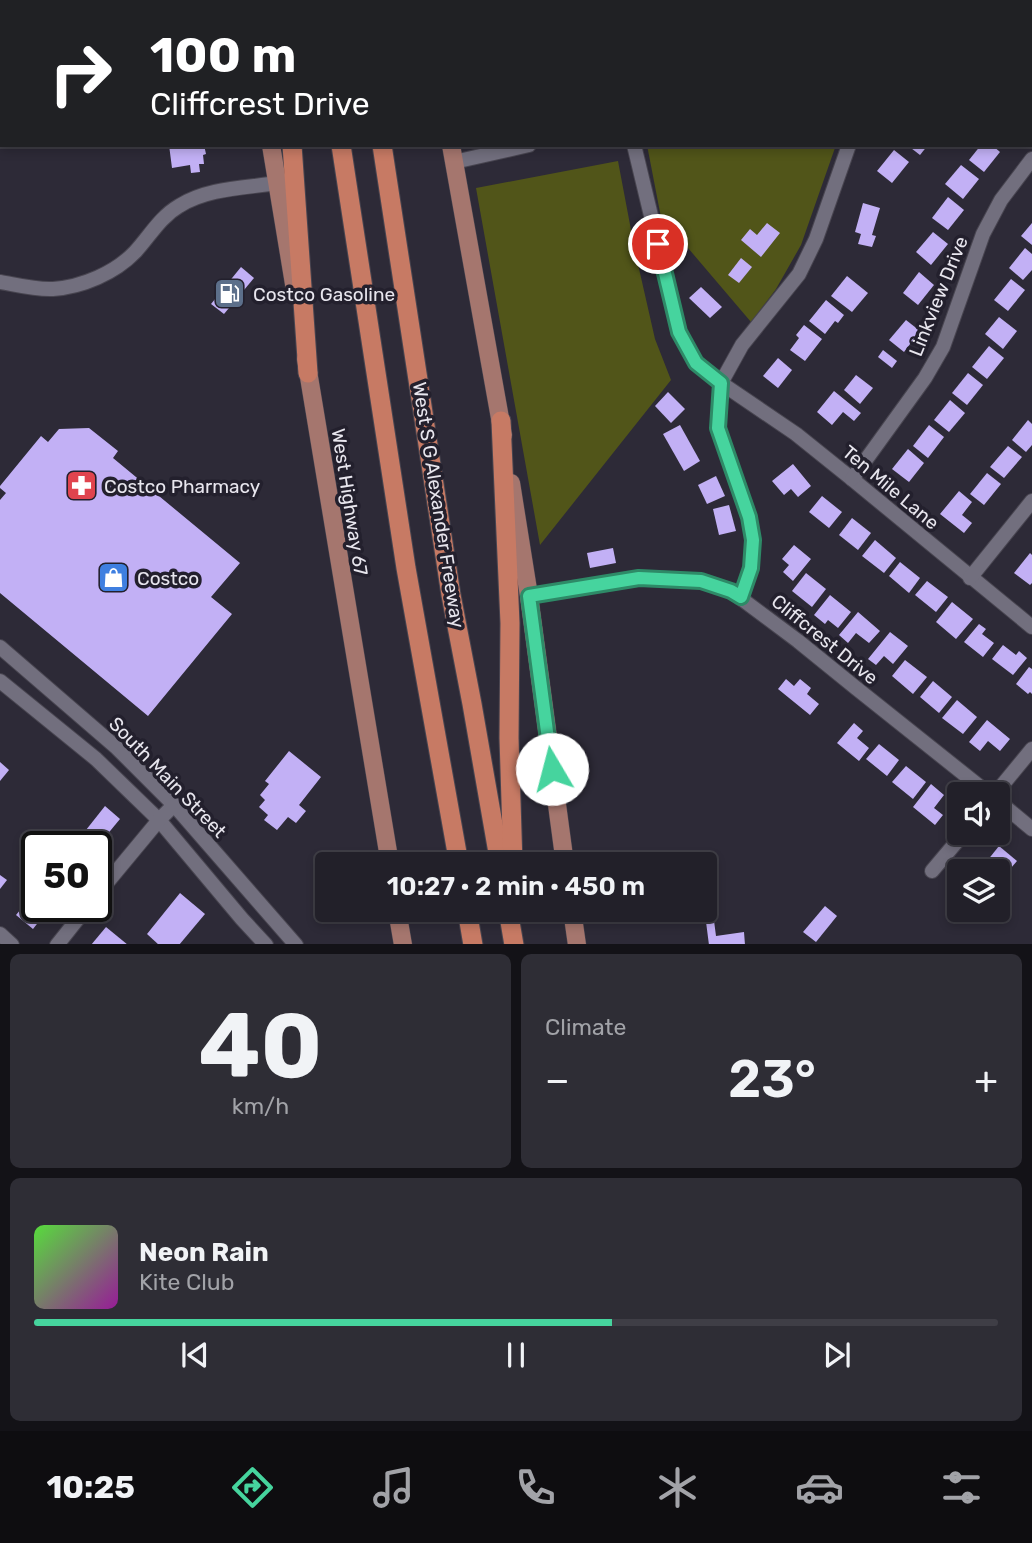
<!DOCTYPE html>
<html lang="en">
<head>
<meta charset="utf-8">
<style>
	:root { --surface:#222029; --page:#2e2d35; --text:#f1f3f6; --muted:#a2a3a8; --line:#3f3e46; --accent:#46d49e }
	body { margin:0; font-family:Rubik,sans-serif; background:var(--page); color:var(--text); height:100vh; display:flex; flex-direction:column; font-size:26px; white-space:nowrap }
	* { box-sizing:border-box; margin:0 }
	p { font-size:23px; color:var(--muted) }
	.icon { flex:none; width:38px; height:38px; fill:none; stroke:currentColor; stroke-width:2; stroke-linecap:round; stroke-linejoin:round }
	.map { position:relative; height:944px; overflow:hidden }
	.details { display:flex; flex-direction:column; gap:10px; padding:10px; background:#131217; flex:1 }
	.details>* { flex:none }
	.guide { position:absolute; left:0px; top:0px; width:1032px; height:147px; box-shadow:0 4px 10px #0003,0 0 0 2px var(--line); background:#202124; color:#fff; overflow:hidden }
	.controls { position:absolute; left:947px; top:782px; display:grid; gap:14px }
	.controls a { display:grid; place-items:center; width:63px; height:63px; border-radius:7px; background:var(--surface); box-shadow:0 4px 10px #0003,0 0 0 2px var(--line); font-size:35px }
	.speed { position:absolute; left:21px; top:831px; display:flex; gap:14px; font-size:35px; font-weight:700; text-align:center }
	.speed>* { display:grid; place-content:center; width:91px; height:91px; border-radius:50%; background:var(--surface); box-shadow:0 4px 10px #0003,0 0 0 2px var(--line); line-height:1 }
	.speed .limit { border:4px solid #111; border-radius:10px; background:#fff; color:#111 }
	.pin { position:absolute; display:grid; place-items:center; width:60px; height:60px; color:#fff; margin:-30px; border:4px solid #fff; border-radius:50%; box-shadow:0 2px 7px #0007 }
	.me { position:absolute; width:77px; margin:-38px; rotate:352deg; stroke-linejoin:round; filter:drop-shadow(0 0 5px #0008) }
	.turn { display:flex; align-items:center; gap:24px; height:147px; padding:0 35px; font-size:32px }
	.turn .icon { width:91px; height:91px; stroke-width:2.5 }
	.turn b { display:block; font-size:49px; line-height:60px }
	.big { font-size:52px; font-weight:600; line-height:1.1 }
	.details .widget { flex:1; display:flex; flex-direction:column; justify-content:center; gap:10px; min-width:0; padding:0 24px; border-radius:10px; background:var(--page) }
	.details .dial { align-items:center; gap:0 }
	.dial b { font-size:91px; line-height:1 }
	.song { display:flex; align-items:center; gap:21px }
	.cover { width:84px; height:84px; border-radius:10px; background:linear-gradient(135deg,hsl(110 70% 55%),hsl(300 70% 35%)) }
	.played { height:7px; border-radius:4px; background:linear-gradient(90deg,var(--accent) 60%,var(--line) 60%) }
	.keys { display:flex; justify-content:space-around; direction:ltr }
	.heat { display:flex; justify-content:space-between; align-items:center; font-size:38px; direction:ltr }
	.details .tiles { flex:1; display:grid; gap:10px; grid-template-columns:1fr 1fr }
	.widget:last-child { grid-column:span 2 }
	.trip { position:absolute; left:315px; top:852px; width:402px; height:70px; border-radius:7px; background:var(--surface); box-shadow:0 4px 10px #0003,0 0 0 2px var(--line); font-weight:600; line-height:70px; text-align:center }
	.dock { display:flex; height:112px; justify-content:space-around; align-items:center; background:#0e0d10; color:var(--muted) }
	.dock .icon { width:49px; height:49px }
	.dock .on { color:var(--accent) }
	.dock b { font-size:32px; color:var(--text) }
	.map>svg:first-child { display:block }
	.green { fill:#515519 }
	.building { fill:#c2b0f5 }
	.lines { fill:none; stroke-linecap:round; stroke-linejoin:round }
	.minor-casing { stroke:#484550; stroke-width:16 }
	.major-casing { stroke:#484550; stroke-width:19 }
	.highway-casing { stroke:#484550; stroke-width:21 }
	.minor { stroke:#726f7e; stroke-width:14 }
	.major { stroke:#a5766e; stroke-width:18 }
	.highway { stroke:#c77a64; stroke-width:19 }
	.route-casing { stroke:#2e8a67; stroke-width:18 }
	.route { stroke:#46d49e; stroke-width:12 }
	.labels { text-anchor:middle; stroke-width:7; stroke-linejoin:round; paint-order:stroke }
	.poi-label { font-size:19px; fill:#e8e6ee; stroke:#23202d; text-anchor:start }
	.street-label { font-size:19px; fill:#e8e6ee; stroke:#23202d }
</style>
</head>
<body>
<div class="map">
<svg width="1032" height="945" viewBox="0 0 1032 945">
	<rect width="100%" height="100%" fill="#2d2a37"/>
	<g class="green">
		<path d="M541,0H658L657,2H541Z"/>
		<path d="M699,0H941L940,2H697Z"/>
		<path d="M647,145H836L801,245L776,289L751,322L688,248L671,269Z"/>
		<path d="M618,161L635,251L655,339L671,380L540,545L476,188Z"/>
	</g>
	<g class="building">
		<path d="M169,145H204L206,154L203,155L204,164H199L200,172L191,173L190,165L172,168Z"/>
		<path d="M907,145H928L920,155Z"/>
		<path d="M981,145H992L1000,152L984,172L969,160Z"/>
		<path d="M894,150L909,162L892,183L877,171Z"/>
		<path d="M961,165L979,179L963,199L945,184Z"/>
		<path d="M948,197L964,210L948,230L932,218Z"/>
		<path d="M863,203L880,208L872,235L876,236L872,247L858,244L861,234L855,232Z"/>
		<path d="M767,223L780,233L761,257L741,240L750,229L757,235Z"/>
		<path d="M1032,223V245L1021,236Z"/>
		<path d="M933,232L948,244L931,265L916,252Z"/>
		<path d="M1025,248L1032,254V270L1023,280L1009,268Z"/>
		<path d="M741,258L752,267L739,283L728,275Z"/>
		<path d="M241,267L254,278L224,314L211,304Z"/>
		<path d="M919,272L934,285L918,305L903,293Z"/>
		<path d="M847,276L868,293L852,312L831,296Z"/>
		<path d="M1011,279L1025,290L1008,311L994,300Z"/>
		<path d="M701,287L722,307L710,318L689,298Z"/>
		<path d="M826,300L844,315L838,323L835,321L825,334L809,321Z"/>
		<path d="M999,317L1017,331L1003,349L985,334Z"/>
		<path d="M906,320L920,331L904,352L889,340Z"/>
		<path d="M804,325L822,339L805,361L790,350L799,338L796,335Z"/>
		<path d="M989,346L1004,358L987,379L972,367Z"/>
		<path d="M883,350L897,361L892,368L878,357Z"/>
		<path d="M778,358L792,370L778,388L763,376Z"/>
		<path d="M968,373L983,385L967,405L952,393Z"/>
		<path d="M856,375L873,388L860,404L844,390Z"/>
		<path d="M834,391L861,413L854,421L843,412L832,425L817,412Z"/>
		<path d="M668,392L685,409L671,423L655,406Z"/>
		<path d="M950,400L965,413L949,432L934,420Z"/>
		<path d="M1028,420L1032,424V445L1026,452L1012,440Z"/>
		<path d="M680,425L700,461L684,471L663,434Z"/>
		<path d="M929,425L944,437L928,458L913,446Z"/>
		<path d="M89,428L118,451L113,458L240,563L211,597L232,614L148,716L0,593V500L6,493L0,488V486L41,436L48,442L59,429Z"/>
		<path d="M1008,446L1022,457L1004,478L990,467Z"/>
		<path d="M908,449L924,463L909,482L892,469Z"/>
		<path d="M793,464L811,486L798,497L791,489L784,495L772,481Z"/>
		<path d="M987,473L1001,484L984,505L970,494Z"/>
		<path d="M716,476L725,496L707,504L698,485Z"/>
		<path d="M959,491L972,502L962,515L972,523L964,533L940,514Z"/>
		<path d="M822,496L842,512L829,528L809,512Z"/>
		<path d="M729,505L736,531L719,535L713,509Z"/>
		<path d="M852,518L871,533L858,550L839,535Z"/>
		<path d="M875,540L896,558L884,573L862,556Z"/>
		<path d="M794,545L811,559L793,581L783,572L789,565L782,559Z"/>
		<path d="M613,548L616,563L590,568L587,553Z"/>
		<path d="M1030,553L1032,555V583L1030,585L1014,573Z"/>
		<path d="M900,562L920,578L909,593L889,576Z"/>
		<path d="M806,573L826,589L812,607L792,591Z"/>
		<path d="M927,581L948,597L936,612L915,595Z"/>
		<path d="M830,595L851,612L838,628L828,620L825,624L814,615Z"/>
		<path d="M952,602L973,619L956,639L936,622Z"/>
		<path d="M858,612L880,631L869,643L856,633L848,643L839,635Z"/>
		<path d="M979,624L986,629L982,634L994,643L983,657L964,642Z"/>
		<path d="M890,632L908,646L893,664L884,656L876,665L868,659Z"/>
		<path d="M1003,645L1016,655L1019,651L1027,658L1013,675L992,659Z"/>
		<path d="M905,660L927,677L913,694L892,676Z"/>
		<path d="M1029,667L1032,669V694L1030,692L1028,694L1016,684Z"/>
		<path d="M786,679L794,686L800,679L811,688L807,694L819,704L810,715L778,689Z"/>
		<path d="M933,681L952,697L939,713L920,697Z"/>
		<path d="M957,700L977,717L963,734L942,718Z"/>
		<path d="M987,720L1010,739L1000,751L988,741L980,751L969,742Z"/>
		<path d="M854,723L863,731L857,738L869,748L859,761L837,743Z"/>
		<path d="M879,744L899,760L887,776L866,759Z"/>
		<path d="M289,751L321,777L299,805L306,811L296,823L288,817L277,830L264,820L268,815L259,807L265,800L260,795L269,784L265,781Z"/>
		<path d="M0,762L9,770L0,781Z"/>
		<path d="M906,766L926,782L913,799L892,782Z"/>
		<path d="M931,784L944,795L934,808L943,815L935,825L913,807Z"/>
		<path d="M105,806L120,819L101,842L86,830Z"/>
		<path d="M80,837L93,847H72Z"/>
		<path d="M999,846L1017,861L1005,875L987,861Z"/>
		<path d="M327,874V910H341L342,919L327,922L320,875Z"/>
		<path d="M0,875L7,880L0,889Z"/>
		<path d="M35,892L37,894V906H51L33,929L16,915Z"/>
		<path d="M180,893L205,914L179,945H159L147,934Z"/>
		<path d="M825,906L837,916L816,942L803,932Z"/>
		<path d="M713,913L716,936L744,932L745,945H709L705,914Z"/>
		<path d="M106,927L128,945H91Z"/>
	</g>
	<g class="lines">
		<defs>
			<g id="minor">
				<path d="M670,2L672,0"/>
				<path d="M956,2L957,0"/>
				<path d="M634,145L679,332L696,363L721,383L796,434L852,479L1032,627"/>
				<path d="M454,162L529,145"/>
				<path d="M0,282C17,285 36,290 53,289C82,287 115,273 135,252C149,237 160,217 179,206C207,188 245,188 277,183"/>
				<path d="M852,479L925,378L943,347L983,234L1001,200L1032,159"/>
				<path d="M970,578L1032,501"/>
				<path d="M529,596L639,578L701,581L731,591L798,641L856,688L989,794"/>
				<path d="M741,597L751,568L753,540L749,517L718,428L721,383L742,345L799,274L816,239L849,145"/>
				<path d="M0,647L117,748L174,805L296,945"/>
				<path d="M0,681L96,759L159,820L242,919L266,945"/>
				<path d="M995,794L1032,749"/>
				<path d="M998,801L1032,829"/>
				<path d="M932,871L964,833"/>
				<path d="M96,896L159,820L174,805"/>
				<path d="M0,934L12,945"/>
				<path d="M57,945L88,906"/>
			</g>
			<g id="major">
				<path d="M248,0V2"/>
				<path d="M426,0V2"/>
				<path d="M271,145L295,290"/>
				<path d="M451,145L503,435"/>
				<path d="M306,359L390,864"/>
				<path d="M511,483L529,596L565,864"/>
				<path d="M397,910L403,945"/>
				<path d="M572,910L577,945"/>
			</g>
			<g id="highway">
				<path d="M278,0V2"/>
				<path d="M317,0L318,2"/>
				<path d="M359,0V2"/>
				<path d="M292,145L308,373"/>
				<path d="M341,145L406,568L459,864"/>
				<path d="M382,145L451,595L472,704L500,864"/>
				<path d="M501,421L510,623L509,738L513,864"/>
				<path d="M467,910L473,945"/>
				<path d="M508,910L514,945"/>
			</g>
		</defs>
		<use href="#minor" class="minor-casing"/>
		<use href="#major" class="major-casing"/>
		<use href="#highway" class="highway-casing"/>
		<use href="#minor" class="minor"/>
		<use href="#major" class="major"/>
		<use href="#highway" class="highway"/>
	</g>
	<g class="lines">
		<defs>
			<path id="route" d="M552,769L529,596L639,578L701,581L731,591L741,597L751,568L753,540L749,517L718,428L721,383L696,363L679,332L658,244"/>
		</defs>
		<use href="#route" class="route-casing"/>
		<use href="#route" class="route"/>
	</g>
	<defs>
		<symbol id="fuel-square" viewBox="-11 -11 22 22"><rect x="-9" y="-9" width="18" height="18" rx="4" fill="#5c6f8a" stroke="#23202d"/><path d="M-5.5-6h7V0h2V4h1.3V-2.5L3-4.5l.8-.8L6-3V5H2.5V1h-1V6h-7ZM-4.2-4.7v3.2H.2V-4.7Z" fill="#fff"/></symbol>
		<symbol id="pharmacy-square" viewBox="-11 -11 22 22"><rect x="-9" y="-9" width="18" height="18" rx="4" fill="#e0444e" stroke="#23202d"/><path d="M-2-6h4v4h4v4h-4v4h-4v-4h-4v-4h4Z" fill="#fff"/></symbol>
		<symbol id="shop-square" viewBox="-11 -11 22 22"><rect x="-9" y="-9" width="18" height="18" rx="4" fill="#3f7fe0" stroke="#23202d"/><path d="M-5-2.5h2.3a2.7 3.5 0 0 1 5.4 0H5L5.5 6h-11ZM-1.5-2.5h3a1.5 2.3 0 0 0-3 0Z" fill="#fff"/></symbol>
	</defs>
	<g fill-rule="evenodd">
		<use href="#fuel-square" x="212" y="276" width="35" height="35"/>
		<use href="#pharmacy-square" x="64" y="468" width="35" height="35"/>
		<use href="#shop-square" x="96" y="560" width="35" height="35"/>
	</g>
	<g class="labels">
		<g class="poi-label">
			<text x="253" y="301">Costco Gasoline</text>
			<text x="104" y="493">Costco Pharmacy</text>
			<text x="137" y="585">Costco</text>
		</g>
		<g class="street-label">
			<text transform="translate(938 296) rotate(-68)" y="7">Linkview Drive</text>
			<text transform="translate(891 487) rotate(40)" y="7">Ten Mile Lane</text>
			<text transform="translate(350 502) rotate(81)" y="7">West Highway 67</text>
			<text transform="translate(439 505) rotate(81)" y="7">West S G Alexander Freeway</text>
			<text transform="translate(825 639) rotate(39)" y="7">Cliffcrest Drive</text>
			<text transform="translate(168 777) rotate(46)" y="7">South Main Street</text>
		</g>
	</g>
</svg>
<div class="controls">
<a><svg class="icon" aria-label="sound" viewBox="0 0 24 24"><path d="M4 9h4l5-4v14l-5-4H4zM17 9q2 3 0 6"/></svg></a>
<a><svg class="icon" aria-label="layers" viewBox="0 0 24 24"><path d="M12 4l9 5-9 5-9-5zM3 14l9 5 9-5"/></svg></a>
</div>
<div class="speed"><div class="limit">50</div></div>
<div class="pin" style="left:658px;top:244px;background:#d93025"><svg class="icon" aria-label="arrive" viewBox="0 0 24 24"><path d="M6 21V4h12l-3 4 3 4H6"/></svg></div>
<svg class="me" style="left:552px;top:769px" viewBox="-20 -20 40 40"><circle r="19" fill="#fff"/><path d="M0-13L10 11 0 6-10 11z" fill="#46d49e"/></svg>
<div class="trip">10:27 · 2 min · 450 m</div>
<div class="guide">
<div class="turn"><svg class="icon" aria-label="right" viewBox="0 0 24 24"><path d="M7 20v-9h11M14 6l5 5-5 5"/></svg><div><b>100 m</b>Cliffcrest Drive</div></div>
</div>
</div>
<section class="details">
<div class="tiles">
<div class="widget dial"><b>40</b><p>km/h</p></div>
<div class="widget"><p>Climate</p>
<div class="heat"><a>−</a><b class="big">23°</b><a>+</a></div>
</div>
<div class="widget">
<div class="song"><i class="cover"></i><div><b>Neon Rain</b><p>Kite Club</p></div></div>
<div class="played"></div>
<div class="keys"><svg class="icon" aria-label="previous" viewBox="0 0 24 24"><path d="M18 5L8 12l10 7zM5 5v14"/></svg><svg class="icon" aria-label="pause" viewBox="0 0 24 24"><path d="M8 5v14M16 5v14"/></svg><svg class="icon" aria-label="next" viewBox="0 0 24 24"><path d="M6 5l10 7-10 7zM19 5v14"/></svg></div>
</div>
</div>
</section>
<nav class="dock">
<b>10:25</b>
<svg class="icon on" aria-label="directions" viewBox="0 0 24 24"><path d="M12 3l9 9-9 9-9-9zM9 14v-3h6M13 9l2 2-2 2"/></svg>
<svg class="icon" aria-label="music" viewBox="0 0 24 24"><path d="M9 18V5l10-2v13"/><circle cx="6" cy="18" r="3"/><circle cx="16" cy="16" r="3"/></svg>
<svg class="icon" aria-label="phone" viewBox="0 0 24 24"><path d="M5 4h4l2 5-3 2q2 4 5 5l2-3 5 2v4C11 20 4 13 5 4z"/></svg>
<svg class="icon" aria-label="climate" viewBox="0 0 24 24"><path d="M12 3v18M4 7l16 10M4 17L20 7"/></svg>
<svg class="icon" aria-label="car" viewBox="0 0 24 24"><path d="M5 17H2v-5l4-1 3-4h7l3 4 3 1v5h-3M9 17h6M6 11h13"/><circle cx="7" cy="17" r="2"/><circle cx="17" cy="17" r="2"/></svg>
<svg class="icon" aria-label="filters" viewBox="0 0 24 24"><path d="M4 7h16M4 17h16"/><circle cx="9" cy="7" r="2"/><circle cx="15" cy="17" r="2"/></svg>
</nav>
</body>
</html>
